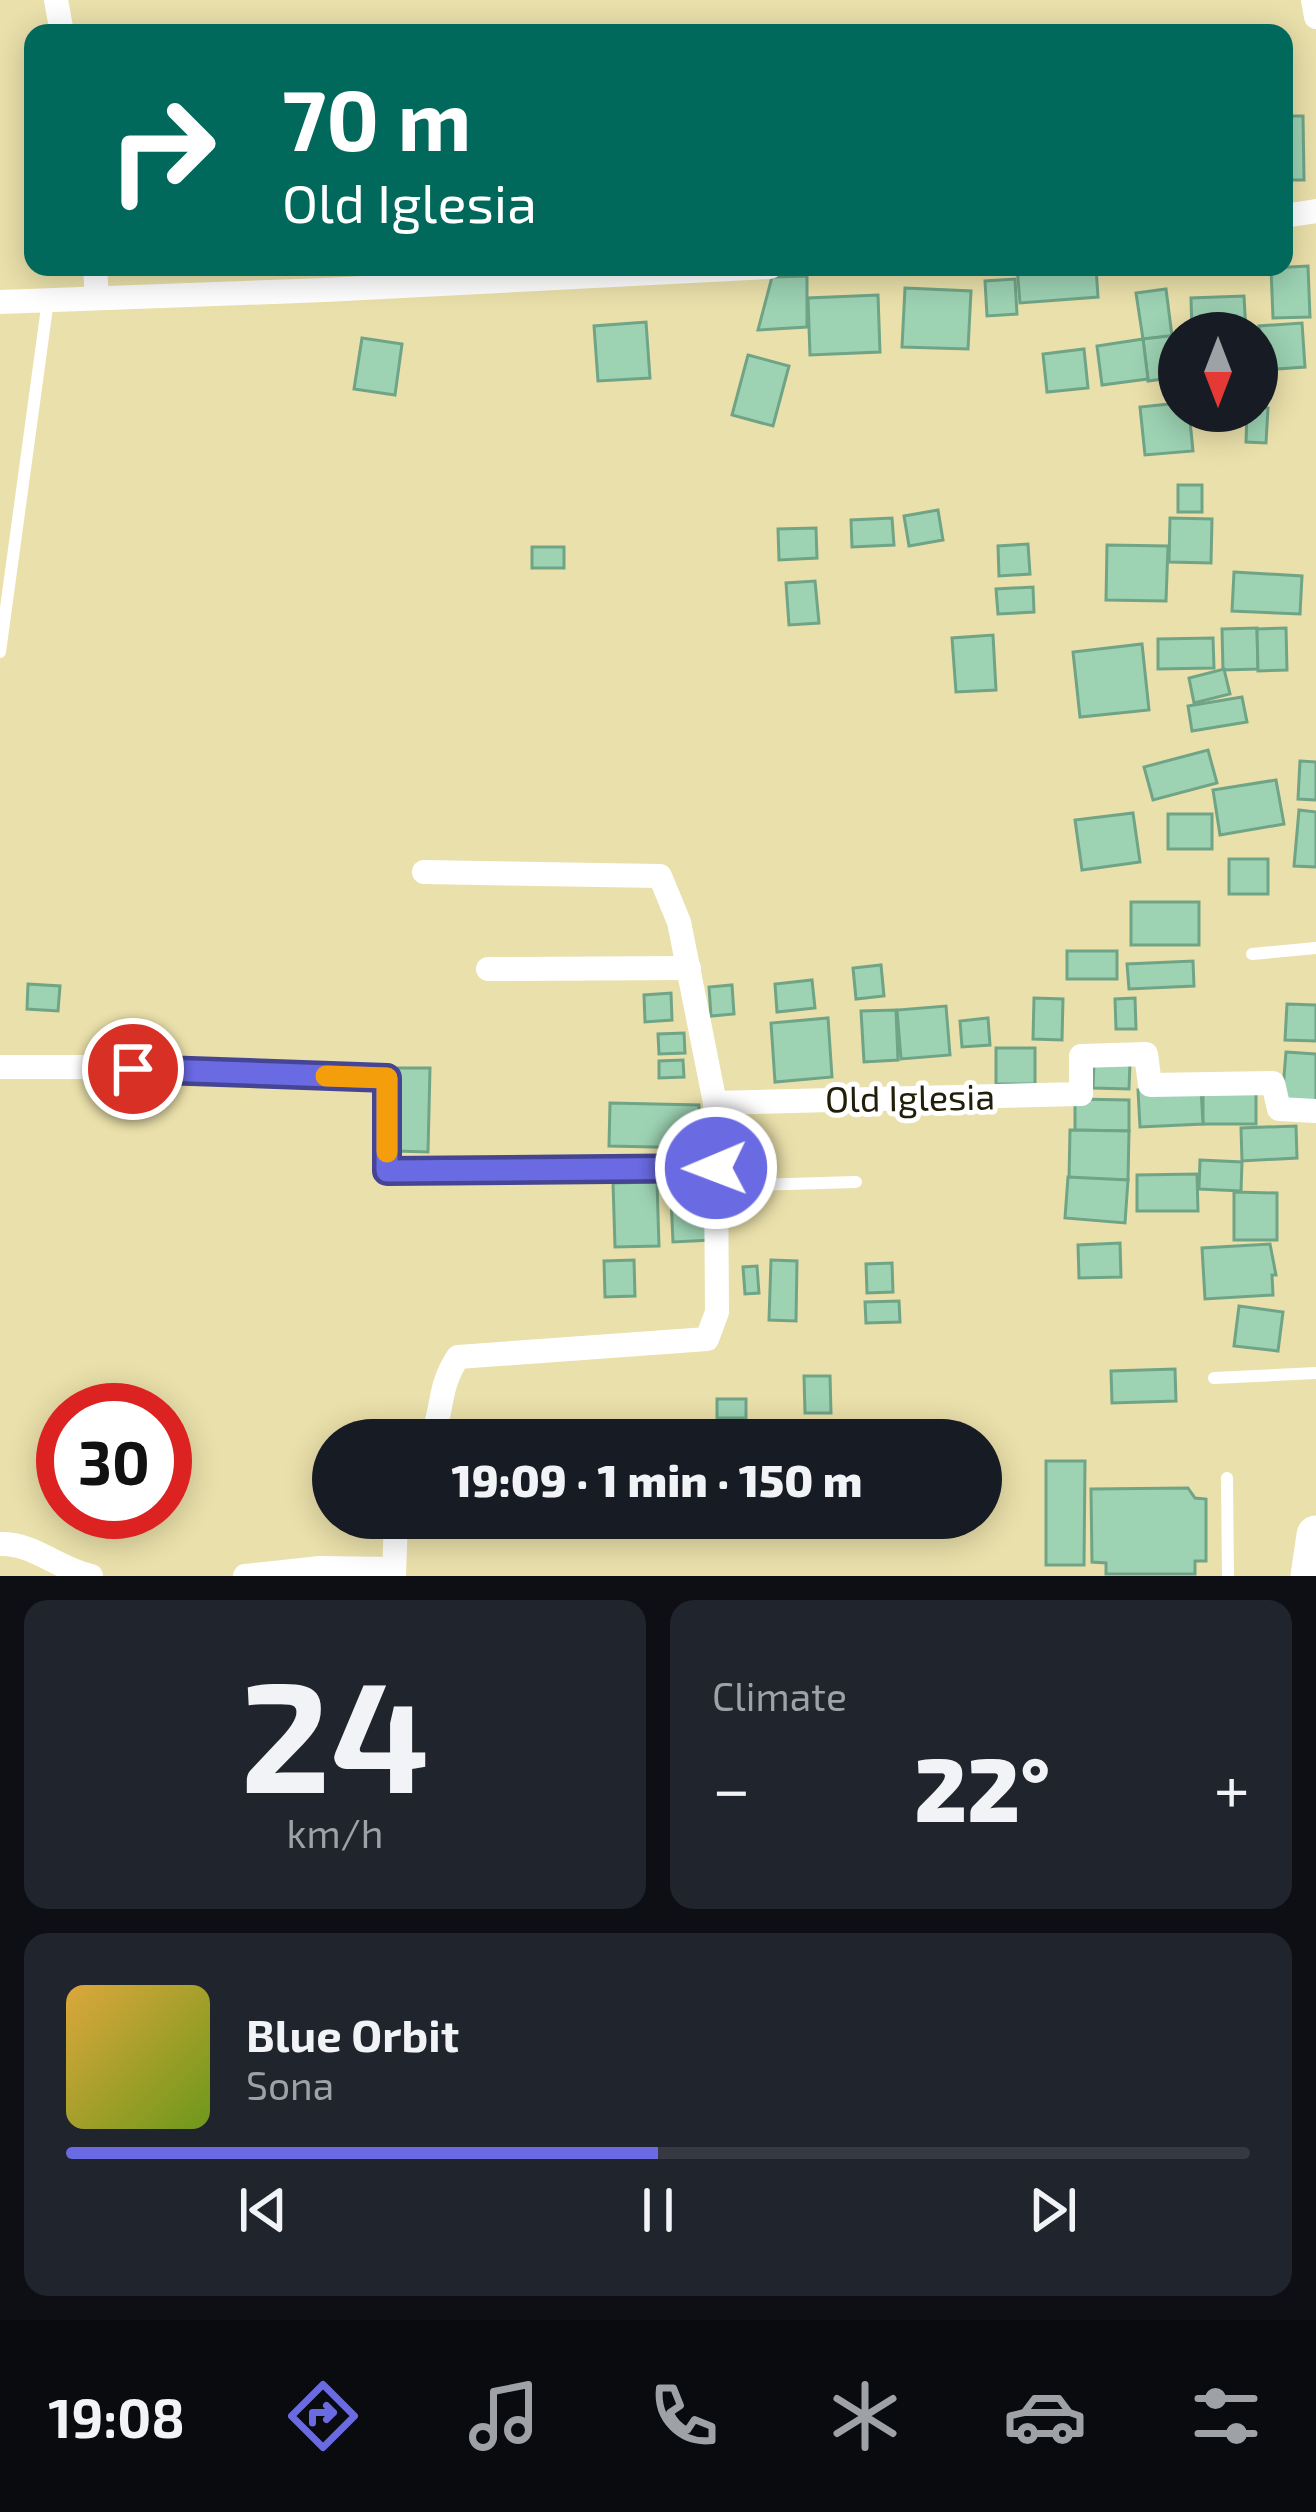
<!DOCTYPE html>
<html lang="en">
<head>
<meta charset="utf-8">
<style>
	:root { --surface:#171b24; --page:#20242c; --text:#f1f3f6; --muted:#9ea1a6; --line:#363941; --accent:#6a6ae3 }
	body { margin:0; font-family:"Exo 2",sans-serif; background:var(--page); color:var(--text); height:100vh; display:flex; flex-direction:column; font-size:45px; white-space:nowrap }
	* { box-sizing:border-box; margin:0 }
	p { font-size:39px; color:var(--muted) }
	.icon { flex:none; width:66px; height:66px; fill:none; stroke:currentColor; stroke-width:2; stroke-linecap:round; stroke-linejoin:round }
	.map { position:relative; height:1576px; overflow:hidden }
	.panel { display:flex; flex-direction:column; gap:24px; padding:24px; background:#0d0f14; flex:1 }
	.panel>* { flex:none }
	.guide { position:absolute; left:24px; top:24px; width:1269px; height:252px; border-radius:24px; box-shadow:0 6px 30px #0003; background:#00695c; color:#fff; overflow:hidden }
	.needle { width:78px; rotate:180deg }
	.controls { position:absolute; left:1158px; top:312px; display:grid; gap:24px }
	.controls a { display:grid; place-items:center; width:120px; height:120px; border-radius:50%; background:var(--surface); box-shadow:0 6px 30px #0003; font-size:60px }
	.speed { position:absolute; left:36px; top:1383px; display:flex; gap:24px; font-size:60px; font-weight:700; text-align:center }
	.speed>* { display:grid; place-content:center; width:156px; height:156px; border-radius:50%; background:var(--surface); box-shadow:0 6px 30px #0003; line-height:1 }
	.speed .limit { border:18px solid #d22; background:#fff; color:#111 }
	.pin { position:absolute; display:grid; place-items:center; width:102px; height:102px; color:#fff; margin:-51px; border:6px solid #fff; border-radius:50%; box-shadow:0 3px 12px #0007 }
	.me { position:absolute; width:132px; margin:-66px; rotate:269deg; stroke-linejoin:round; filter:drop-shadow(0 0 9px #0008) }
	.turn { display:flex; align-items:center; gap:42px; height:252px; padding:0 60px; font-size:54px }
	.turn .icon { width:156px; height:156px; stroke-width:2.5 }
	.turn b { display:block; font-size:84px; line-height:102px }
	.big { font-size:90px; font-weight:800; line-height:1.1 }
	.panel .tile { flex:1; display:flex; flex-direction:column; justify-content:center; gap:18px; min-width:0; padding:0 42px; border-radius:24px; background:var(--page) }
	.panel .dial { align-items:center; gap:0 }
	.dial b { font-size:156px; line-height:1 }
	.song { display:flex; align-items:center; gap:36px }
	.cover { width:144px; height:144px; border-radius:18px; background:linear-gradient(135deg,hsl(40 70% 55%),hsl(80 70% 35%)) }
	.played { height:12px; border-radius:6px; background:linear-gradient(90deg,var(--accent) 50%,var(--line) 50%) }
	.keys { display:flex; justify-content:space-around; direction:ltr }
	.heat { display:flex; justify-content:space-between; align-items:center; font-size:66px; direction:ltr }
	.panel .tiles { flex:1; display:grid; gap:24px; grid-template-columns:1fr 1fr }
	.tile:last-child { grid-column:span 2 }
	.trip { position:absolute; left:312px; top:1419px; width:690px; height:120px; border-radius:60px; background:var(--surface); box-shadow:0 6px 30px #0003; font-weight:800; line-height:120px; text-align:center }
	.tabs { display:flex; height:192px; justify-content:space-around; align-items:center; background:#090b0e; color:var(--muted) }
	.tabs .icon { width:84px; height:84px }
	.tabs .selected { color:var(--accent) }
	.tabs b { font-size:54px; color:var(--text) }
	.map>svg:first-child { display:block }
	.building { fill:#9dd2b3; stroke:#70a487; stroke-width:3 }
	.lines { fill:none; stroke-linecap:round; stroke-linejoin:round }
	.service { stroke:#fff; stroke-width:12 }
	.minor { stroke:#fff; stroke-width:24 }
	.primary { stroke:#fff; stroke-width:39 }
	.route-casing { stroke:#454594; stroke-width:30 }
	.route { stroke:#6a6ae3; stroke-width:21 }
	.slow { stroke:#f59e0b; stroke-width:21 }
	.labels { text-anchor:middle; stroke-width:10; stroke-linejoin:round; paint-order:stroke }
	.street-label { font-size:36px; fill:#211e09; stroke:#fff }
</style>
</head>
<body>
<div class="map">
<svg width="1316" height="1576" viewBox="0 0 1316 1576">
	<rect width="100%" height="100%" fill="#eae0ab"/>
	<g class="building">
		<path d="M1284,116H1303L1304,180H1284Z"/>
		<path d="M1308,266L1310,317L1273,318L1271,268Z"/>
		<path d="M1017,267H1096L1098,297L1020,303Z"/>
		<path d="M807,276V327L758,330L772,277Z"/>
		<path d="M1015,279L1017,314L987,316L985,281Z"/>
		<path d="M905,288L971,291L968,349L902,347Z"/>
		<path d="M1166,289L1172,336L1143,339L1136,293Z"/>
		<path d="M878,295L880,352L810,355L808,298Z"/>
		<path d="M1244,296L1246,333H1192L1191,298Z"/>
		<path d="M646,322L650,378L598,381L594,326Z"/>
		<path d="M1302,323L1305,367L1263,370L1259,326Z"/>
		<path d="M1177,335L1179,377L1148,381L1143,339Z"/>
		<path d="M362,338L402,344L395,395L354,389Z"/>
		<path d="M1143,339L1148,379L1102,385L1097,346Z"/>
		<path d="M1084,349L1088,388L1047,392L1043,354Z"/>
		<path d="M748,355L789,366L773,426L732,415Z"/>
		<path d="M1179,403V411H1189L1193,451L1145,455L1140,407Z"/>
		<path d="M1257,407L1268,408L1266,443L1246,442L1247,411H1257Z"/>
		<rect x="1178" y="485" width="24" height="27"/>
		<path d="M938,510L943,540L909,546L904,516Z"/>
		<path d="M892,518L894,545L852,547L851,520Z"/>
		<path d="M1170,518L1212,519L1211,563L1169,562Z"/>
		<path d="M816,528L817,558L779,560L778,529Z"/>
		<path d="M1028,544L1030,574L999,576L998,546Z"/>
		<path d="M1107,545L1168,546L1166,601L1106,600Z"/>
		<rect x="532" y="547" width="32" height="21"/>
		<path d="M1234,572L1302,576L1300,614L1232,611Z"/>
		<path d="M815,581L819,623L789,625L786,583Z"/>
		<path d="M1033,587L1034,612L998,614L996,589Z"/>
		<path d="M1257,628L1258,669L1223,670L1222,629Z"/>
		<path d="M1286,628L1287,670L1258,671L1257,629Z"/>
		<path d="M993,635L996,690L956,692L952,638Z"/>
		<path d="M1213,638L1214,668L1158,669V639Z"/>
		<path d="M1142,644L1149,710L1080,717L1073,652Z"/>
		<path d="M1224,669L1230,694L1194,703L1189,678Z"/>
		<path d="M1242,697L1247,722L1192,731L1188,706Z"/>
		<path d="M1208,750L1217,783L1153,800L1144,767Z"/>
		<path d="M1300,761L1316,762V800L1298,799Z"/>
		<path d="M1276,780L1284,824L1220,835L1213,790Z"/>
		<path d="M1299,810L1316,812V867L1294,866Z"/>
		<path d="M1133,813L1140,862L1082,870L1075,820Z"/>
		<rect x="1168" y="814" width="44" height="35"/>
		<rect x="1229" y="859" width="39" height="35"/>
		<rect x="1131" y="902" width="68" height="43"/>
		<rect x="1067" y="951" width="50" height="28"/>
		<path d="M1193,961L1194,986L1129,989L1127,964Z"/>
		<path d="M881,965L884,996L856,999L853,968Z"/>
		<path d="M812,980L815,1008L777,1012L775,984Z"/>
		<path d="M28,984L60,986L58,1011L27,1009Z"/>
		<path d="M732,985L734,1014L711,1016L709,987Z"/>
		<path d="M671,993L672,1020L645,1022L644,995Z"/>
		<path d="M1034,998L1063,999L1062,1040L1033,1039Z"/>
		<path d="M1135,998L1136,1029H1116L1115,999Z"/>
		<path d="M1287,1004L1316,1005V1041L1285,1040Z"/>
		<path d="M946,1006L950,1055L901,1059L897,1010Z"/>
		<path d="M896,1010L898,1060L864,1062L861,1011Z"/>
		<path d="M828,1018L832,1077L775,1082L771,1023Z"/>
		<path d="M988,1018L990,1045L962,1047L960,1021Z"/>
		<path d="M684,1033L685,1053L659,1054L658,1034Z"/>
		<rect x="996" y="1048" width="39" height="36"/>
		<path d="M1286,1052L1316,1054V1102L1282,1100Z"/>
		<path d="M683,1060L684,1077L659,1078V1061Z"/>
		<path d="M1094,1061L1130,1062L1129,1089L1093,1088Z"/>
		<path d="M398,1068H430L428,1152L396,1151Z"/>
		<rect x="1203" y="1086" width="53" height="38"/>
		<path d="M1201,1088L1203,1124L1140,1127L1138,1090Z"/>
		<path d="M1075,1099L1129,1100V1131L1075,1130Z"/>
		<path d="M610,1103L699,1105V1148L609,1146Z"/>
		<path d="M1296,1126L1297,1158L1242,1161L1241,1128Z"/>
		<path d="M1070,1130L1129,1131L1128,1180L1069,1179Z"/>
		<path d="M1200,1160L1242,1162L1241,1191L1199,1189Z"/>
		<path d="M710,1173L712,1240L673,1242L670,1175Z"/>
		<path d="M1197,1174L1198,1211H1137V1175Z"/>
		<path d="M1068,1177L1128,1180L1125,1223L1065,1218Z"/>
		<path d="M657,1182L659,1246L615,1247L613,1183Z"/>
		<path d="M1234,1192L1277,1193V1240H1234Z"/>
		<path d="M1120,1243L1121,1277L1079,1278L1078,1245Z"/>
		<path d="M1270,1244L1276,1275H1272L1273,1295L1205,1299L1202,1248Z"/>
		<path d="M634,1260L635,1296L605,1297L604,1261Z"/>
		<path d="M771,1260L797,1261L796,1321L769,1320Z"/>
		<path d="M892,1263L893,1292L867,1293L866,1264Z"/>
		<path d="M757,1266L759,1293L745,1294L743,1267Z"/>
		<path d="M899,1301L900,1322L866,1323L865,1302Z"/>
		<path d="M1239,1306L1283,1312L1278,1351L1234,1346Z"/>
		<path d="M1175,1369L1176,1401L1112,1403L1111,1371Z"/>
		<path d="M804,1376H830L831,1413H805Z"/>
		<rect x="717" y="1399" width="29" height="19"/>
		<path d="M1046,1461H1085L1084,1565H1046Z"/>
		<path d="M1188,1488L1195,1498L1206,1499V1561H1195V1574H1106V1563L1092,1562L1091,1489Z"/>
	</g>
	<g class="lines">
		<g class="service">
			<path d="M0,652L48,300"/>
			<path d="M1252,954L1316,948"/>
			<path d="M717,1186L856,1182"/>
			<path d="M1214,1378L1316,1373"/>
			<path d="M1227,1478L1228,1576"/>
		</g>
		<g class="minor">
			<path d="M56,0L62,33"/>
			<path d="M1313,0L1316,17"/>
			<path d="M1284,216L1316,211"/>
			<path d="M95,267L97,298"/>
			<path d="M0,302L325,290L770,267"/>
			<path d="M424,872L660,876L679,922L715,1103"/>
			<path d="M488,969L689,968"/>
			<path d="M0,1067H90L387,1078V1171L716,1168L715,1103L1081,1094V1056L1146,1054L1150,1085L1273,1083L1279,1109L1316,1111"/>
			<path d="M429,1440C445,1412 436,1390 458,1357L707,1339L717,1312L716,1168"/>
			<path d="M0,1544C34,1543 58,1569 91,1576"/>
			<path d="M245,1576L320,1568L394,1569"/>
			<path d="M394,1576L396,1518"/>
		</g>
		<path class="primary" d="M1310,1576L1316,1535"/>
	</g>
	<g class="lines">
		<defs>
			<path id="route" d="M133,1069L387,1078V1171L716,1168"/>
		</defs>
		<use href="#route" class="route-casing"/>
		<use href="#route" class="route"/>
		<path class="slow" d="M326,1076L387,1078V1152"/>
	</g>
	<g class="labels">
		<g class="street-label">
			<text transform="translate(910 1098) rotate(-1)" y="13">Old Iglesia</text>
		</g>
	</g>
</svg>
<div class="controls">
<a><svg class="needle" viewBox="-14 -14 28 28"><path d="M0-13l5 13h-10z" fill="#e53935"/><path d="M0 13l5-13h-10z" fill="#9ea1a6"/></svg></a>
</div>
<div class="speed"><div class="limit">30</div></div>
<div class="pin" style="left:133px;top:1069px;background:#d93025"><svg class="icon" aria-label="arrive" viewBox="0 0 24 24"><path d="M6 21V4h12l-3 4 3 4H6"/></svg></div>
<svg class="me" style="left:716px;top:1168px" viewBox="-20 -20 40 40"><circle r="17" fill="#6a6ae3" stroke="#fff" stroke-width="3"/><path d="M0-11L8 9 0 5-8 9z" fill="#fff"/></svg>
<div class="trip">19:09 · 1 min · 150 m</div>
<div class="guide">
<div class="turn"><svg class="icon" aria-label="right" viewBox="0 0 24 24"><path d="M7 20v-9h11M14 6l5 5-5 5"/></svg><div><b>70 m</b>Old Iglesia</div></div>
</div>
</div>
<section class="panel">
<div class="tiles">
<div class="tile dial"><b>24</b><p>km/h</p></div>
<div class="tile"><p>Climate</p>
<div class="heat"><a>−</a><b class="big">22°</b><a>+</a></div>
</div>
<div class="tile">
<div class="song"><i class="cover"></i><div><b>Blue Orbit</b><p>Sona</p></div></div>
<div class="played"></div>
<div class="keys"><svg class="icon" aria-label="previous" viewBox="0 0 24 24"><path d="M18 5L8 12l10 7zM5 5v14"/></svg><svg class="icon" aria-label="pause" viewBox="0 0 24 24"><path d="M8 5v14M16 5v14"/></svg><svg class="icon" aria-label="next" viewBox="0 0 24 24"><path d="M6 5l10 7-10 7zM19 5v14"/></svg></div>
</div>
</div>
</section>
<nav class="tabs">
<b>19:08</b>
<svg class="icon selected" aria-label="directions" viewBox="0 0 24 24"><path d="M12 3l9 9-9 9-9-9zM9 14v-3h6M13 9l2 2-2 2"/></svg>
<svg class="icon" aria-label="music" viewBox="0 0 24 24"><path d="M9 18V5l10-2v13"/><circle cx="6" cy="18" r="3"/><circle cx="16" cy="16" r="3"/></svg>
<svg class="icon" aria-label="phone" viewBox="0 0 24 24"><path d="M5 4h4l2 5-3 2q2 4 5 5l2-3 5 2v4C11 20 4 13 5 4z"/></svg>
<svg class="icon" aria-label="climate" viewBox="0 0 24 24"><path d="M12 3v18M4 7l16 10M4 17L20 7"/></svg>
<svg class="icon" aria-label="car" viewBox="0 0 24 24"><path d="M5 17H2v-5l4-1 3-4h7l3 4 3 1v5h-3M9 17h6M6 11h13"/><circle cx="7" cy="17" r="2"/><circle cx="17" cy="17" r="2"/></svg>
<svg class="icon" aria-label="filters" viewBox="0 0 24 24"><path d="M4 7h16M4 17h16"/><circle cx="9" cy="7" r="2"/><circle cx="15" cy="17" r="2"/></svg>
</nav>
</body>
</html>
